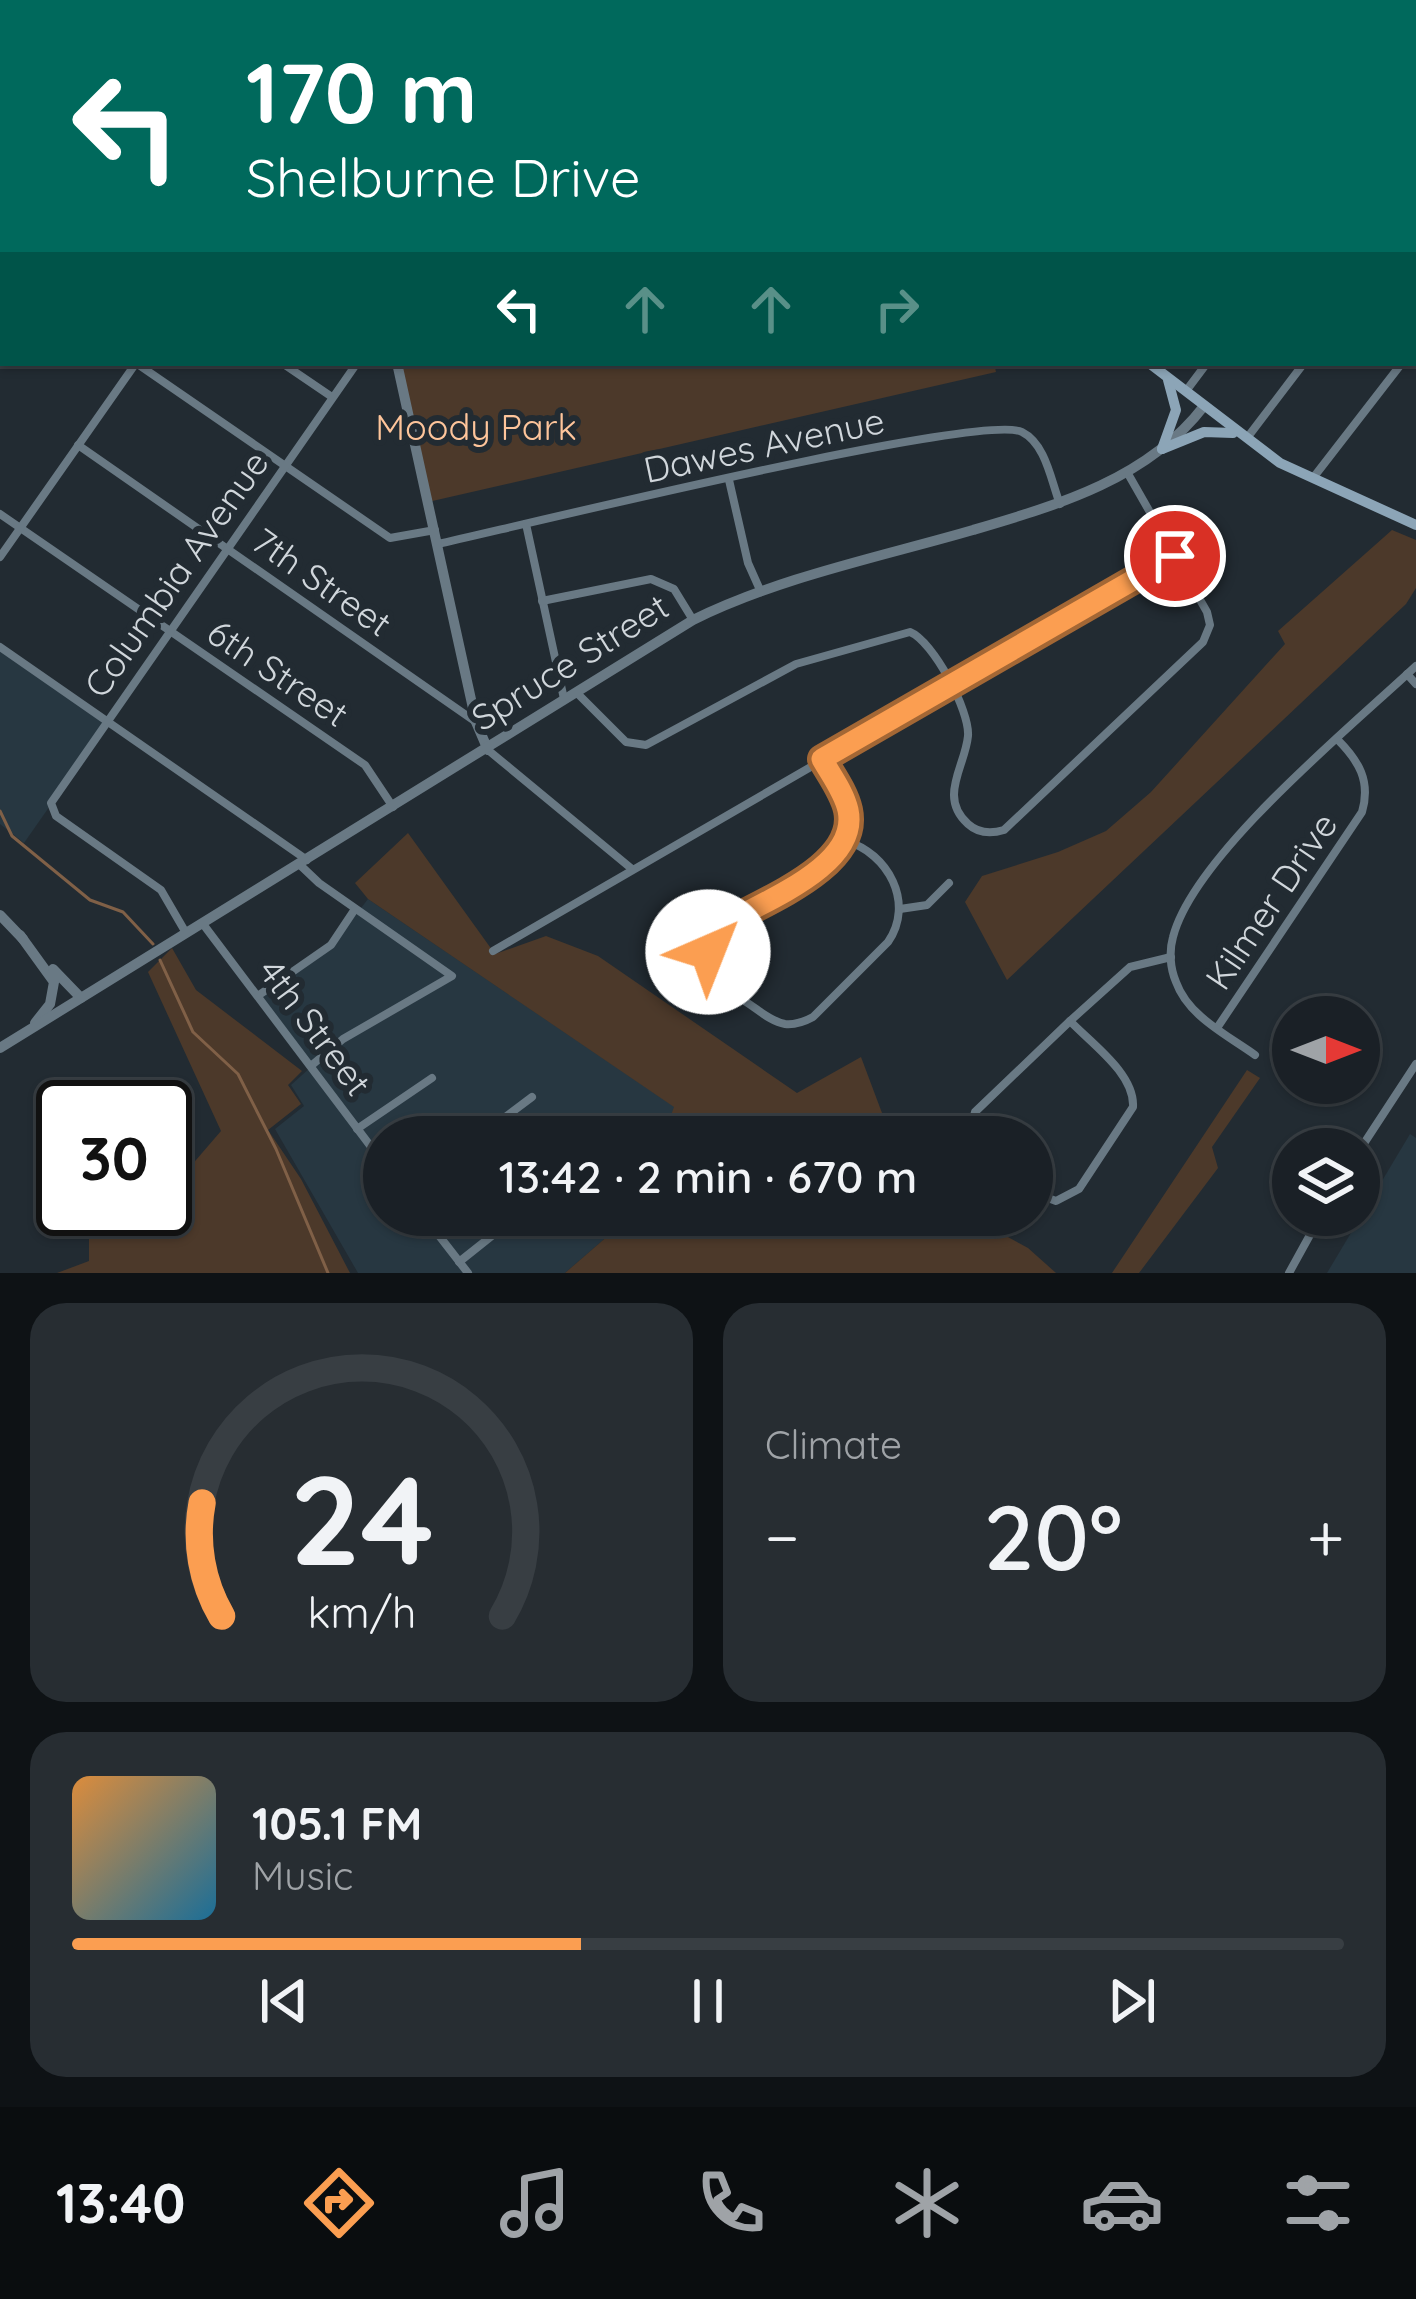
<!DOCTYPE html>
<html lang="en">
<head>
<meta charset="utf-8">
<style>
	:root { --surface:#1a2026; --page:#272d32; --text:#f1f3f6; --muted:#9fa3a7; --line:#383e43; --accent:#fb9e51 }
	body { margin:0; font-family:Quicksand,sans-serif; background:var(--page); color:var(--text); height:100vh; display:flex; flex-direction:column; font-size:45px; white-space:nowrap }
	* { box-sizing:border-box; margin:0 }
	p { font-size:39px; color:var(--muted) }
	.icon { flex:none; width:66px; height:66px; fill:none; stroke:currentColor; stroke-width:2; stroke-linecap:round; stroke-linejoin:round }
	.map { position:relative; height:1273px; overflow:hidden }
	.details { display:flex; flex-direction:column; gap:30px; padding:30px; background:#0e1215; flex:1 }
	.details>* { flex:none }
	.top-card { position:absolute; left:0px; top:0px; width:1416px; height:366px; box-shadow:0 3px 9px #0004,0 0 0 3px var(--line); background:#00695c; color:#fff; overflow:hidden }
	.needle { width:78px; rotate:90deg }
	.buttons { position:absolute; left:1272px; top:996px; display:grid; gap:24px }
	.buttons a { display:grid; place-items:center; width:108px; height:108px; border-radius:50%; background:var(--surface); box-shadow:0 3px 9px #0004,0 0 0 3px var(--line); font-size:60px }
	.speed { position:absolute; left:36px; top:1080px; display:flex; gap:24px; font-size:60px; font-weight:700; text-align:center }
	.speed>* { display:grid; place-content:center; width:156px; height:156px; border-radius:50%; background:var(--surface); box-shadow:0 3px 9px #0004,0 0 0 3px var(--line); line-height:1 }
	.speed .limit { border:6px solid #111; border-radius:18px; background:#fff; color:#111 }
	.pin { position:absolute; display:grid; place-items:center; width:102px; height:102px; color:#fff; margin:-51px; border:6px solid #fff; border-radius:50%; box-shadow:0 3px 12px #0007 }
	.me { position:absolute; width:132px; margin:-66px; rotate:44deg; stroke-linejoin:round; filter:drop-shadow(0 0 9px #0008) }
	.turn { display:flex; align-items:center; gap:42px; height:252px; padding:0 48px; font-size:54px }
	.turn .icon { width:156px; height:156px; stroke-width:2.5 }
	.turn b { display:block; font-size:84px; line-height:102px }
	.lanes { display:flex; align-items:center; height:114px; padding:0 48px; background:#0003; justify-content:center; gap:60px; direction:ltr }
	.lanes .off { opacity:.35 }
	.big { font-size:90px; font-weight:600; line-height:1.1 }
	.details .tile { flex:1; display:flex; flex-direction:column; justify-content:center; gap:18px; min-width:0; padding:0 42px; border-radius:36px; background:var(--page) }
	.details .dial { align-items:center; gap:0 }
	.dial svg { height:312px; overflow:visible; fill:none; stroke:var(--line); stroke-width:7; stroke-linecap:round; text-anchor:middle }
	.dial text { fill:var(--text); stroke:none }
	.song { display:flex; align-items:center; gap:36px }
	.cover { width:144px; height:144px; border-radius:18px; background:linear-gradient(135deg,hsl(30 70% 55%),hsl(200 70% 35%)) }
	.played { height:12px; border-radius:6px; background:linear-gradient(90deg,var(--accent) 40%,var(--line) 40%) }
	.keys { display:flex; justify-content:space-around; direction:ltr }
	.heat { display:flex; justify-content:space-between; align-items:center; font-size:66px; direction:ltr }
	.details .tiles { flex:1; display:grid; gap:30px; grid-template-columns:1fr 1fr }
	.tile:last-child { grid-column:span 2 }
	.trip { position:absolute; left:363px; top:1116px; width:690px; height:120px; border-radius:60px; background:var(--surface); box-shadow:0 3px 9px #0004,0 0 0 3px var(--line); font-weight:600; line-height:120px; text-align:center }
	.tab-bar { display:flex; height:192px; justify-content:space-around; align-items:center; background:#0a0d0f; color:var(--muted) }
	.tab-bar .icon { width:84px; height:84px }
	.tab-bar .selected { color:var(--accent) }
	.tab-bar b { font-size:54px; color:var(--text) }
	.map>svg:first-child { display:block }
	.built { fill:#273741 }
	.green { fill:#4c392a }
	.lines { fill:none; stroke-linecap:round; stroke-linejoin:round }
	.stream { stroke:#806047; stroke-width:3 }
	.minor { stroke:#697984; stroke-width:8 }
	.tertiary { stroke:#697984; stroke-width:10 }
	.secondary { stroke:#8ca5b7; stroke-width:10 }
	.route-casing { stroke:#a36735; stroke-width:30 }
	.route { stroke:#fb9e51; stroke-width:21 }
	.labels { text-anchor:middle; stroke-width:12; stroke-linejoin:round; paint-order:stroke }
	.park-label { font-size:36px; fill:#fec59b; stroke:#222b32 }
	.street-label { font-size:36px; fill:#d0d6db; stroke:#222b32 }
</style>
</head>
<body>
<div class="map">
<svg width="1416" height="1273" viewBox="0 0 1416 1273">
	<rect width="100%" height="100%" fill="#222b32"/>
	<g class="built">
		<path d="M0,643L110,720L24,843L0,824Z"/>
		<path d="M368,899L675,1107L670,1118L688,1137H384V1215H632L565,1273H358L275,1129L304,1106L291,1085L312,1066L261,997L334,943Z"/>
		<path d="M1410,1134L1416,1138V1273H1327Z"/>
	</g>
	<g class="green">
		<path d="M395,363H994L996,372L428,502Z"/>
		<path d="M1392,530L1416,540V588L1406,604L1007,980L965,902L982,876L1058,852L1106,831L1151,792L1285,644L1278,631Z"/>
		<path d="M408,833L495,954L546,936L598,956L797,1093L861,1057L891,1137H688L670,1118L674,1107L368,899L355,883Z"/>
		<path d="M172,948L196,990L302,1071L288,1085L301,1104L268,1130L301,1179L350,1273H57L89,1261V1229L115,1223L123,1209H165V1196L221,1131L148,972Z"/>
		<path d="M1247,1070L1260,1078L1212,1147L1218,1168L1139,1273H1112Z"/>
		<path d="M632,1215H967L1028,1248L1056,1273H565Z"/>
	</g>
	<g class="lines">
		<g class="stream">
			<path d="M0,811L12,836L90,900L123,912L153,944"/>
			<path d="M160,960L193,1032L238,1074L276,1149L328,1273"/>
		</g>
		<g class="minor">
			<path d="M274,0L277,3"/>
			<path d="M858,0L860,3"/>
			<path d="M1044,0L1047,3"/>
			<path d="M1213,0L1216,3"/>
			<path d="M966,3L971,0"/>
			<path d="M1157,3L1162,0"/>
			<path d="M1353,3L1358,0"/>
			<path d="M1413,135H1416"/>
			<path d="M1413,220H1416"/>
			<path d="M1413,349L1416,345"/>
			<path d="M136,363L390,538L435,530"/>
			<path d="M282,363L332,397"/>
			<path d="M1186,391L1207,363"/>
			<path d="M1247,438L1304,363"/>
			<path d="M78,445L476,722"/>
			<path d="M1313,478L1402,363"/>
			<path d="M729,480L748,563L761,592"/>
			<path d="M0,514L365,765L393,807"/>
			<path d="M526,524L564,699"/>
			<path d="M438,544C515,527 982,412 1022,432C1046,444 1051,481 1060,504"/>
			<path d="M0,557L136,363"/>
			<path d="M542,601L651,579L674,589L693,620"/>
			<path d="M0,647L307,860"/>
			<path d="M1407,674L1416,684"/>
			<path d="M577,693L626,742L646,745L796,664L910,632C933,641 970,711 968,736C965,767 938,797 968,824C979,834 991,834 1004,830L1203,642L1210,625L1207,612L1127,472"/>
			<path d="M488,750L632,869"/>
			<path d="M822,759C831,775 844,792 848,810C860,865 763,902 723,925C686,962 721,985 752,1006C762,1013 773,1022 785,1024C796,1025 804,1022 813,1017L888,942C915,903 888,853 846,841"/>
			<path d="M299,864L319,883L452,976L343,1039L312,1065"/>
			<path d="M900,909L927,905L949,883"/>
			<path d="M203,924L384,1164"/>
			<path d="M186,933L161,890L56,816L51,803L357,363"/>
			<path d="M493,951L1175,556"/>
			<path d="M259,995L331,945L355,909"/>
			<path d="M1070,1021L1130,967L1171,957"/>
			<path d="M1217,1028L1362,812C1371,781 1359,761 1337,739"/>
			<path d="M1255,1055C1227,1035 1188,1016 1176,982C1170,968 1169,951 1173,937C1194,855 1352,726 1416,666"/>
			<path d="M357,1129L432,1078"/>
			<path d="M479,1137L532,1097"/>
			<path d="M968,1137L975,1112L1070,1021C1092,1044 1135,1074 1133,1107L1079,1189L1056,1201L1032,1192"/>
			<path d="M1359,1151L1416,1064"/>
			<path d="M423,1215L468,1273"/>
			<path d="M459,1262L518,1215"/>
			<path d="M1289,1273L1321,1215"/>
		</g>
		<g class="tertiary">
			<path d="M0,179L3,180"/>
			<path d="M397,363L476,722L488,750"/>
			<path d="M0,915L23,939"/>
			<path d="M20,935L54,982L50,1004L35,1023"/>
			<path d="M53,969L81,998"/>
			<path d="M0,1048L693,620C780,577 880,557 973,530C1058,505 1148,479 1204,406"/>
		</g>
		<g class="secondary">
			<path d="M697,0L701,3"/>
			<path d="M1149,363L1280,463L1416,525"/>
			<path d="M1162,449L1204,432L1233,433"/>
			<path d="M1162,449L1176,410L1168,380"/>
		</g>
	</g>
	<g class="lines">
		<defs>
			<path id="route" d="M708,952L713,937L723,925C763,901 860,866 848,810C844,792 831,775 822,759L1175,556"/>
		</defs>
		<use href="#route" class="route-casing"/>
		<use href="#route" class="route"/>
	</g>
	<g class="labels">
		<g class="park-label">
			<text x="476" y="440">Moody Park</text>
		</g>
		<g class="street-label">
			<text transform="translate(764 445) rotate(-12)" y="13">Dawes Avenue</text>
			<text transform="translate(176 574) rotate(-55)" y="13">Columbia Avenue</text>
			<text transform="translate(322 582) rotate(35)" y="13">7th Street</text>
			<text transform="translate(570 662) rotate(-32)" y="13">Spruce Street</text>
			<text transform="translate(278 673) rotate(34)" y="13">6th Street</text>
			<text transform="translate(1271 901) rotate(-56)" y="13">Kilmer Drive</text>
			<text transform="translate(315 1027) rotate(53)" y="13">4th Street</text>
		</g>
	</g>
</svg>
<div class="buttons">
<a><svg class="needle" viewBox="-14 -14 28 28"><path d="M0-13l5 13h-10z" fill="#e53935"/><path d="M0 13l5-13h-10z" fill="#9fa3a7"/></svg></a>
<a><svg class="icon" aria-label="layers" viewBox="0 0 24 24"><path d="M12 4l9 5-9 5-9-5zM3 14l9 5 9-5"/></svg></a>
</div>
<div class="speed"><div class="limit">30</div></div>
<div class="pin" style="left:1175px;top:556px;background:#d93025"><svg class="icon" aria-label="arrive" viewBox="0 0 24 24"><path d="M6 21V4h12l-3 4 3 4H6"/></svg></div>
<svg class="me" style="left:708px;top:952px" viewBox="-20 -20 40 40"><circle r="19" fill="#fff"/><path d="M0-13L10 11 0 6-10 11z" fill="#fb9e51"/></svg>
<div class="trip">13:42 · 2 min · 670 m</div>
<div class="top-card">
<div class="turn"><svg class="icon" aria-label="left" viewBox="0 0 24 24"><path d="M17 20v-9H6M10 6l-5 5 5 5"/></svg><div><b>170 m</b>Shelburne Drive</div></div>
<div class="lanes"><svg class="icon" aria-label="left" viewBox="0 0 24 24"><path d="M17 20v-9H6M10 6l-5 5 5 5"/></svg><svg class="icon off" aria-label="ahead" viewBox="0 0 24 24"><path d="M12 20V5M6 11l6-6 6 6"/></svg><svg class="icon off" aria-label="ahead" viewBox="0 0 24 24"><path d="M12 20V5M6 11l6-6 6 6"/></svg><svg class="icon off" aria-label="right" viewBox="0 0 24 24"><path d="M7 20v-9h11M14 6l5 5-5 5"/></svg></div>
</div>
</div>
<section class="details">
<div class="tiles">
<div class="tile dial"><svg viewBox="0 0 100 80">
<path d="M14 69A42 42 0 1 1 86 69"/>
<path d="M14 69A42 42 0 0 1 9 40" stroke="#fb9e51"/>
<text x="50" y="56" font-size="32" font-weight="700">24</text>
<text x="50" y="72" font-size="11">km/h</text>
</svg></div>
<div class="tile"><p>Climate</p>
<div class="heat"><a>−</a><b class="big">20°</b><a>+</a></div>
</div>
<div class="tile">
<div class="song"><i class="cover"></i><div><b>105.1 FM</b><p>Music</p></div></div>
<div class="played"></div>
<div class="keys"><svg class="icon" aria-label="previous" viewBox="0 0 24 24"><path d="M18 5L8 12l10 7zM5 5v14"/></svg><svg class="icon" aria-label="pause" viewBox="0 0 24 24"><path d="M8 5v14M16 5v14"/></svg><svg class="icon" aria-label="next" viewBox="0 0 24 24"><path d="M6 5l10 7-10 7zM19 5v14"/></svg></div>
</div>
</div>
</section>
<nav class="tab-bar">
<b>13:40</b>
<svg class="icon selected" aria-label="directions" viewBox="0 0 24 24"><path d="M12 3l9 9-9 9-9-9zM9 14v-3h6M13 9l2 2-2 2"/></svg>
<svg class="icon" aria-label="music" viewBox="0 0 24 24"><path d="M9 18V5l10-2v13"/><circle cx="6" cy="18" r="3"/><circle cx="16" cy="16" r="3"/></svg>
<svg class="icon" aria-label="phone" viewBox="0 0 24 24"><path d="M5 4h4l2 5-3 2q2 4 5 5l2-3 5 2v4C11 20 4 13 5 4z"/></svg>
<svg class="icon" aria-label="climate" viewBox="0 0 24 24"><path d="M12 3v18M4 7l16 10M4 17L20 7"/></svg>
<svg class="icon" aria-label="car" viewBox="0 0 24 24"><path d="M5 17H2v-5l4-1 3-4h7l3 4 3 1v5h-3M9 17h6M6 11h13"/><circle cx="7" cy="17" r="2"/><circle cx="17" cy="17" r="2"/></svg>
<svg class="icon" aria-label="filters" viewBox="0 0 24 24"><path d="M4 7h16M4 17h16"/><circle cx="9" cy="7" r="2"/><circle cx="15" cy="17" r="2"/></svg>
</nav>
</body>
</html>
